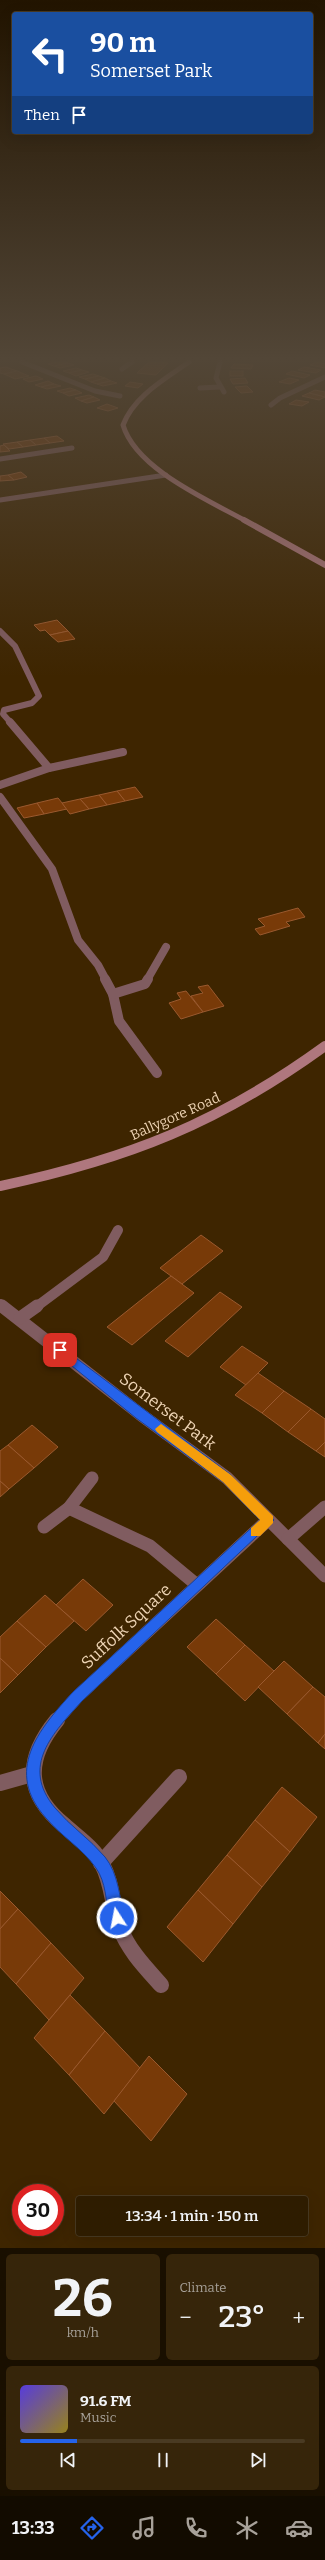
<!DOCTYPE html>
<html lang="en">
<head>
<meta charset="utf-8">
<style>
	:root { --surface:#2e1c00; --page:#36250a; --text:#f1f3f6; --muted:#a7a199; --line:#493a22; --accent:#2563eb }
	body { margin:0; font-family:Bitter,serif; background:var(--page); color:var(--text); height:100vh; display:flex; flex-direction:column; font-size:15px; white-space:nowrap }
	* { box-sizing:border-box; margin:0 }
	p { font-size:13px; color:var(--muted) }
	.icon { flex:none; width:22px; height:22px; fill:none; stroke:currentColor; stroke-width:2; stroke-linecap:round; stroke-linejoin:round }
	.map { position:relative; height:2248px; overflow:hidden }
	.side { display:flex; flex-direction:column; gap:6px; padding:6px; background:#190f00; flex:1 }
	.side>* { flex:none }
	.top-card { position:absolute; left:12px; top:12px; width:301px; height:122px; border-radius:4px; box-shadow:0 4px 16px #0002,0 0 0 1px var(--line); background:#1a4fa0; color:#fff; overflow:hidden }
	.speed { position:absolute; left:12px; top:2184px; display:flex; gap:8px; font-size:20px; font-weight:700; text-align:center }
	.speed>* { display:grid; place-content:center; width:52px; height:52px; border-radius:50%; background:var(--surface); box-shadow:0 4px 16px #0002,0 0 0 1px var(--line); line-height:1 }
	.speed .limit { border:6px solid #d22; background:#fff; color:#111 }
	.pin { position:absolute; display:grid; place-items:center; width:34px; height:34px; color:#fff; margin:-17px; border-radius:8px; box-shadow:0 2px 6px #0006 }
	.me { position:absolute; width:44px; margin:-22px; rotate:349deg; stroke-linejoin:round; filter:drop-shadow(0 0 3px #0008) }
	.turn { display:flex; align-items:center; gap:14px; height:84px; padding:0 12px; font-size:18px }
	.turn .icon { width:52px; height:52px; stroke-width:2.5 }
	.turn b { display:block; font-size:28px; line-height:34px }
	.then { display:flex; align-items:center; height:38px; padding:0 12px; background:#0003; gap:8px; font-size:15px }
	.big { font-size:30px; font-weight:600; line-height:1.1 }
	.side .widget { flex:1; display:flex; flex-direction:column; justify-content:center; gap:6px; min-width:0; padding:0 14px; border-radius:6px; background:var(--page) }
	.side .dial { align-items:center; gap:0 }
	.dial b { font-size:52px; line-height:1 }
	.song { display:flex; align-items:center; gap:12px }
	.cover { width:48px; height:48px; border-radius:6px; background:linear-gradient(135deg,hsl(250 70% 55%),hsl(50 70% 35%)) }
	.played { height:4px; border-radius:2px; background:linear-gradient(90deg,var(--accent) 20%,var(--line) 20%) }
	.keys { display:flex; justify-content:space-around; direction:ltr }
	.heat { display:flex; justify-content:space-between; align-items:center; font-size:22px; direction:ltr }
	.side .tiles { flex:1; display:grid; gap:6px; grid-template-columns:1fr 1fr }
	.widget:last-child { grid-column:span 2 }
	.trip { position:absolute; left:76px; top:2196px; width:232px; height:40px; border-radius:4px; background:var(--surface); box-shadow:0 4px 16px #0002,0 0 0 1px var(--line); font-weight:600; line-height:40px; text-align:center }
	.tabs { display:flex; height:64px; justify-content:space-around; align-items:center; background:#120b00; color:var(--muted) }
	.tabs .icon { width:28px; height:28px }
	.tabs .on { color:var(--accent) }
	.tabs b { font-size:18px; color:var(--text) }
	.map>svg:first-child { display:block }
	.building { fill:#783a08; stroke:#9a592e }
	.lines { fill:none; stroke-linecap:round; stroke-linejoin:round }
	.lane-far1 { stroke:#805c60; stroke-width:5 }
	.lane { stroke:#805c60; stroke-width:13 }
	.street-far5 { stroke:#805c60; stroke-width:5 }
	.street-far4 { stroke:#805c60; stroke-width:6 }
	.street-far3 { stroke:#805c60; stroke-width:8 }
	.street-far2 { stroke:#805c60; stroke-width:10 }
	.street-far1 { stroke:#805c60; stroke-width:13 }
	.street { stroke:#805c60; stroke-width:16 }
	.secondary-far2 { stroke:#af777e; stroke-width:5 }
	.secondary-far1 { stroke:#af777e; stroke-width:6 }
	.secondary { stroke:#af777e; stroke-width:10 }
	.route { fill:#2563eb; stroke:#184099 }
	.slow { fill:#f59e0b }
	.labels { text-anchor:middle; stroke-width:3; stroke-linejoin:round; paint-order:stroke }
	.street-label { font-size:14px; fill:#edd3b3; stroke:#3e2500 }
	.near-street-label { font-size:17px; fill:#edd3b3; stroke:#3e2500 }
</style>
</head>
<body>
<div class="map">
<svg width="325" height="2248" viewBox="0 0 325 2248">
	<rect width="100%" height="100%" fill="#3e2500"/>
	<g class="building">
		<path d="M56,362H66L68,363L54,366L48,364Z"/>
		<path d="M149,362H160L168,363L156,375L137,373Z"/>
		<path d="M316,362L325,364V368L310,365Z"/>
		<path d="M68,363L74,365L60,368L54,366Z"/>
		<path d="M234,364L253,365L251,369L231,368Z"/>
		<path d="M6,367L17,371L4,374L0,373V368Z"/>
		<path d="M304,367L321,370L316,373L298,370Z"/>
		<path d="M76,368L82,370L69,373L63,371Z"/>
		<path d="M82,370L89,372L76,376L69,373Z"/>
		<path d="M17,371L29,376L15,379L4,374Z"/>
		<rect x="230" y="371" width="13" height="5"/>
		<path d="M292,371L310,375L304,378L286,374Z"/>
		<path d="M93,374L99,376L85,379L79,377Z"/>
		<path d="M36,376L43,379L29,382L23,379Z"/>
		<path d="M99,376L105,378L91,382L85,379Z"/>
		<path d="M105,378L111,381L97,384L91,382Z"/>
		<path d="M245,378L248,383L233,384L230,379Z"/>
		<path d="M289,378L299,380L290,384L279,382Z"/>
		<path d="M48,381L54,384L41,387L35,385Z"/>
		<path d="M111,381L117,383L103,386L97,384Z"/>
		<path d="M130,382L143,384L138,388L125,386Z"/>
		<path d="M54,384L61,386L47,389L41,387Z"/>
		<path d="M247,386L253,392L241,393L235,387Z"/>
		<path d="M70,388L76,390L63,393L57,391Z"/>
		<path d="M76,390L82,393L69,396L63,393Z"/>
		<path d="M315,390L325,392V397L309,393Z"/>
		<path d="M309,393L325,397L319,400L302,396Z"/>
		<path d="M89,395L94,397L81,401L75,398Z"/>
		<path d="M94,397L100,400L87,403L81,401Z"/>
		<path d="M296,400L309,402L302,406L289,404Z"/>
		<path d="M107,404L118,408L108,411L97,408Z"/>
		<path d="M57,436L64,441L50,443L44,438Z"/>
		<path d="M44,438L50,443L36,445L30,440Z"/>
		<path d="M30,440L36,445L23,447L17,442Z"/>
		<path d="M17,442L23,447L9,449L3,444Z"/>
		<path d="M4,445L10,451L0,452V446Z"/>
		<path d="M21,472L27,477L14,480L8,475Z"/>
		<path d="M8,475L14,480L0,481V476Z"/>
		<path d="M57,620L68,631L50,635L45,630L40,631L34,625Z"/>
		<path d="M68,631L75,639L58,642L50,635Z"/>
		<path d="M135,787L143,797L125,801L117,791Z"/>
		<path d="M117,791L125,801L107,805L99,795Z"/>
		<path d="M99,795L107,805L89,809L80,799Z"/>
		<path d="M58,798L67,809L44,814L37,803Z"/>
		<path d="M80,799L89,809L70,814L62,803Z"/>
		<path d="M37,803L44,814L24,818L17,808Z"/>
		<path d="M298,908L305,917L286,922L290,926L260,935L255,929L265,926L258,919Z"/>
		<path d="M208,985L224,1006L203,1012L191,996L203,993L198,987Z"/>
		<path d="M186,991L203,1012L181,1019L169,1003L181,999L177,993Z"/>
		<path d="M201,1235L223,1251L182,1284L160,1268Z"/>
		<path d="M171,1276L194,1293L132,1345L107,1327Z"/>
		<path d="M220,1292L242,1307L188,1357L165,1341Z"/>
		<path d="M242,1346L268,1363L246,1385L220,1367Z"/>
		<path d="M258,1373L284,1391L262,1413L235,1395Z"/>
		<path d="M284,1391L311,1409L288,1432L262,1413Z"/>
		<path d="M311,1409L325,1419V1442L316,1451L288,1432Z"/>
		<path d="M32,1425L58,1447L34,1468L8,1445Z"/>
		<path d="M325,1442V1457L316,1451Z"/>
		<path d="M8,1445L34,1468L9,1489L0,1481V1451Z"/>
		<path d="M0,1481L9,1489L0,1497Z"/>
		<path d="M83,1579L113,1605L86,1631L56,1605Z"/>
		<path d="M45,1595L74,1621L46,1647L17,1621Z"/>
		<path d="M216,1619L245,1645L216,1674L187,1647Z"/>
		<path d="M17,1621L46,1647L18,1675L0,1658V1637Z"/>
		<path d="M245,1645L274,1671L245,1701L216,1674Z"/>
		<path d="M0,1658L18,1675L0,1693Z"/>
		<path d="M284,1661L313,1687L287,1714L258,1687Z"/>
		<path d="M313,1687L325,1697V1734L318,1743L287,1714Z"/>
		<path d="M325,1734V1749L318,1743Z"/>
		<path d="M282,1787L317,1817L290,1852L255,1820Z"/>
		<path d="M255,1820L290,1852L262,1887L227,1855Z"/>
		<path d="M227,1855L262,1887L233,1924L198,1890Z"/>
		<path d="M198,1890L233,1924L203,1962L167,1927Z"/>
		<path d="M0,1891L18,1909L0,1929Z"/>
		<path d="M18,1909L51,1943L16,1984L0,1967V1929Z"/>
		<path d="M51,1943L84,1978L49,2020L16,1984Z"/>
		<path d="M70,1995L105,2031L69,2075L34,2038Z"/>
		<path d="M105,2031L140,2068L104,2114L69,2075Z"/>
		<path d="M149,2056L187,2094L151,2141L114,2101Z"/>
	</g>
	<g class="lines">
		<path class="lane-far1" d="M122,369L132,362"/>
		<g class="lane">
			<path d="M69,1508L150,1546L197,1585"/>
			<path d="M44,1527L69,1508L92,1478"/>
		</g>
		<g class="street-far5">
			<path d="M22,362L95,391L120,396"/>
			<path d="M220,362L216,378L224,392"/>
			<path d="M200,388L219,387"/>
			<path d="M271,405L280,398L325,377"/>
			<path d="M0,459L72,448"/>
			<path d="M0,500L166,475"/>
		</g>
		<path class="street-far4" d="M0,631L15,646L39,696L32,703L4,710L3,714L11,723"/>
		<g class="street-far3">
			<path d="M49,768L123,752"/>
			<path d="M0,785L49,768L10,722"/>
			<path d="M0,797L52,869L78,940L98,965L106,980"/>
			<path d="M147,980L166,947"/>
		</g>
		<g class="street-far2">
			<path d="M105,979L113,994L119,1021L157,1073"/>
			<path d="M113,994L145,984L148,979"/>
			<path d="M0,1304L3,1307"/>
			<path d="M36,1307L103,1257L118,1230"/>
		</g>
		<g class="street-far1">
			<path d="M2,1306L140,1414L227,1478L325,1576"/>
			<path d="M20,1318L37,1306"/>
			<path d="M288,1539L325,1507"/>
			<path d="M56,1721L77,1697L268,1520"/>
		</g>
		<g class="street">
			<path d="M57,1720C25,1759 25,1793 64,1825C77,1837 94,1848 102,1864C113,1884 112,1907 120,1928C129,1951 146,1968 161,1985"/>
			<path d="M0,1783L32,1774"/>
			<path d="M101,1863L179,1777"/>
		</g>
		<path class="secondary-far2" d="M189,362C165,379 134,396 123,425C136,469 208,500 246,521"/>
		<path class="secondary-far1" d="M244,520L325,565"/>
		<path class="secondary" d="M0,1186C128,1159 219,1123 325,1046"/>
	</g>
	<linearGradient id="sky" x2="0" y2="1"><stop stop-color="#221400"/><stop offset="0.53" stop-color="#524637"/><stop offset="1" stop-color="#524637" stop-opacity="0"/></linearGradient>
	<rect width="325" height="677" fill="url(#sky)"/>
	<path class="route" d="M60,1346L231,1475L274,1520L82,1701C53,1733 20,1766 55,1808C70,1826 90,1839 105,1857C118,1873 120,1898 124,1918L122,1923L117,1925L111,1923L109,1918C106,1901 106,1882 96,1868C83,1849 61,1836 46,1818C4,1771 38,1730 73,1692L260,1520L223,1482L136,1418L56,1353V1348Z"/>
	<path class="slow" d="M161,1424L231,1475L273,1516V1523L260,1536H251V1528L260,1520L223,1482L157,1432L155,1429Z"/>
	<g class="labels">
		<g class="street-label">
			<text transform="translate(175 1116) rotate(-24)" y="5">Ballygore Road</text>
		</g>
		<g class="near-street-label">
			<text transform="translate(168 1411) rotate(37)" y="6">Somerset Park</text>
			<text transform="translate(126 1626) rotate(-43)" y="6">Suffolk Square</text>
		</g>
	</g>
</svg>
<div class="speed"><div class="limit">30</div></div>
<div class="pin" style="left:60px;top:1350px;background:#d93025"><svg class="icon" aria-label="arrive" viewBox="0 0 24 24"><path d="M6 21V4h12l-3 4 3 4H6"/></svg></div>
<svg class="me" style="left:117px;top:1918px" viewBox="-20 -20 40 40"><circle r="17" fill="#2563eb" stroke="#fff" stroke-width="3"/><path d="M0-11L8 9 0 5-8 9z" fill="#fff"/></svg>
<div class="trip">13:34 · 1 min · 150 m</div>
<div class="top-card">
<div class="turn"><svg class="icon" aria-label="left" viewBox="0 0 24 24"><path d="M17 20v-9H6M10 6l-5 5 5 5"/></svg><div><b>90 m</b>Somerset Park</div></div>
<div class="then">Then<svg class="icon" aria-label="arrive" viewBox="0 0 24 24"><path d="M6 21V4h12l-3 4 3 4H6"/></svg></div>
</div>
</div>
<section class="side">
<div class="tiles">
<div class="widget dial"><b>26</b><p>km/h</p></div>
<div class="widget"><p>Climate</p>
<div class="heat"><a>−</a><b class="big">23°</b><a>+</a></div>
</div>
<div class="widget">
<div class="song"><i class="cover"></i><div><b>91.6 FM</b><p>Music</p></div></div>
<div class="played"></div>
<div class="keys"><svg class="icon" aria-label="previous" viewBox="0 0 24 24"><path d="M18 5L8 12l10 7zM5 5v14"/></svg><svg class="icon" aria-label="pause" viewBox="0 0 24 24"><path d="M8 5v14M16 5v14"/></svg><svg class="icon" aria-label="next" viewBox="0 0 24 24"><path d="M6 5l10 7-10 7zM19 5v14"/></svg></div>
</div>
</div>
</section>
<nav class="tabs">
<b>13:33</b>
<svg class="icon on" aria-label="directions" viewBox="0 0 24 24"><path d="M12 3l9 9-9 9-9-9zM9 14v-3h6M13 9l2 2-2 2"/></svg>
<svg class="icon" aria-label="music" viewBox="0 0 24 24"><path d="M9 18V5l10-2v13"/><circle cx="6" cy="18" r="3"/><circle cx="16" cy="16" r="3"/></svg>
<svg class="icon" aria-label="phone" viewBox="0 0 24 24"><path d="M5 4h4l2 5-3 2q2 4 5 5l2-3 5 2v4C11 20 4 13 5 4z"/></svg>
<svg class="icon" aria-label="climate" viewBox="0 0 24 24"><path d="M12 3v18M4 7l16 10M4 17L20 7"/></svg>
<svg class="icon" aria-label="car" viewBox="0 0 24 24"><path d="M5 17H2v-5l4-1 3-4h7l3 4 3 1v5h-3M9 17h6M6 11h13"/><circle cx="7" cy="17" r="2"/><circle cx="17" cy="17" r="2"/></svg>
</nav>
</body>
</html>
